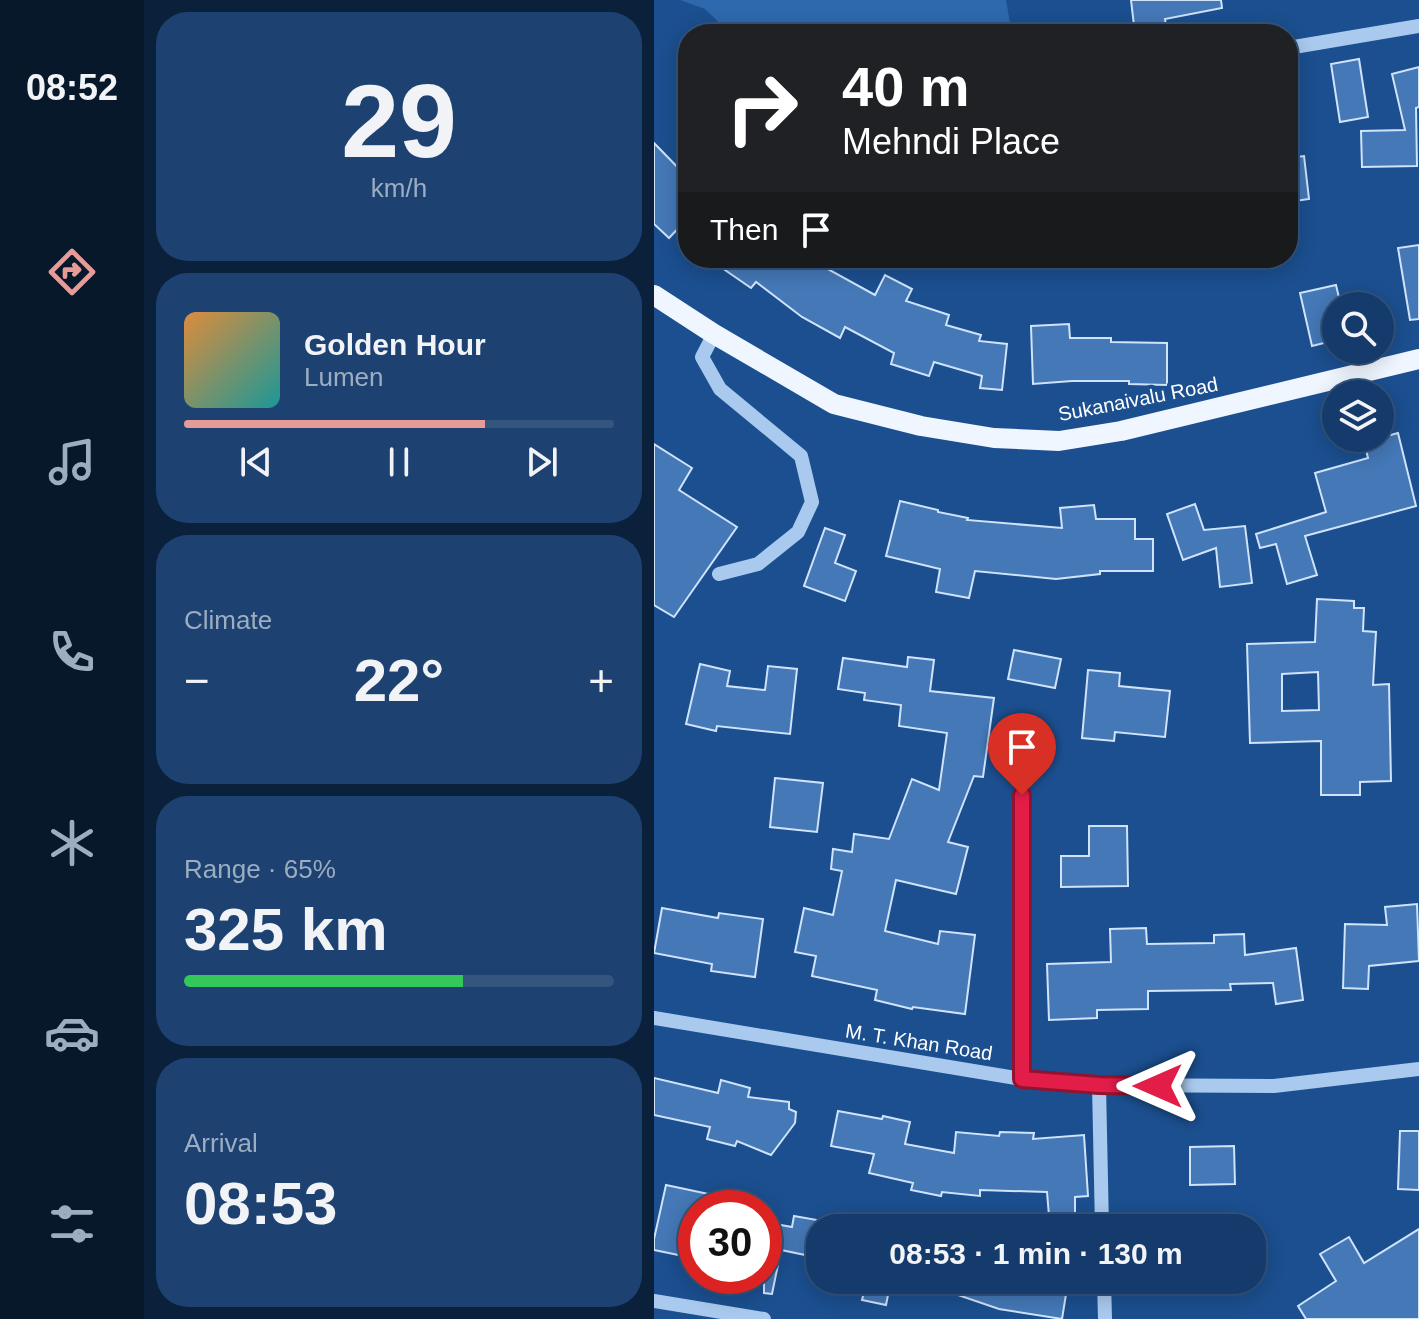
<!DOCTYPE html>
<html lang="en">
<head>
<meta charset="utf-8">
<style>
	:root { --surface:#143b6b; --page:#1d4271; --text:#f1f3f6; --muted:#9dadc1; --line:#33557e; --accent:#e69b98 }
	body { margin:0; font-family:Arial,sans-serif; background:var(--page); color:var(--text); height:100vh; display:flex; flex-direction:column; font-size:30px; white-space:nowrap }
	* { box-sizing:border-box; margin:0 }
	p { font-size:26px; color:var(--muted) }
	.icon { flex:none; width:44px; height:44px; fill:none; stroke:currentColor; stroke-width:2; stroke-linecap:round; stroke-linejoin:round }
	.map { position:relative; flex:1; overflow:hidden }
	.sheet { display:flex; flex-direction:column; gap:12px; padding:12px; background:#0b203b; width:510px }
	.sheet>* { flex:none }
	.top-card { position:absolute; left:24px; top:24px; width:620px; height:244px; border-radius:32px; box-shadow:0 4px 20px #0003,0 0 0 2px var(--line); background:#202124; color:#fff; overflow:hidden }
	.controls { position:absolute; left:668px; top:292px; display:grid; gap:16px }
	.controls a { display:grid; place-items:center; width:72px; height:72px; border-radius:50%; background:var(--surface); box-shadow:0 4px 20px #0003,0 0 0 2px var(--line); font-size:40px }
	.speed { position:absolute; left:24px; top:1190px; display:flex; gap:16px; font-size:40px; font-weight:700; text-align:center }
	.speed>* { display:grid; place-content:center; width:104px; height:104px; border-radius:50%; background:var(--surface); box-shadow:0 4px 20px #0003,0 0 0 2px var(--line); line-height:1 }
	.speed .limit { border:12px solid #d22; background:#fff; color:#111 }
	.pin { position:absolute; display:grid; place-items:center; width:68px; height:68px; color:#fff; margin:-82px -34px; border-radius:50% 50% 50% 0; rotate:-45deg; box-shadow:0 0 8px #0007 }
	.pin .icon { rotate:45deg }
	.me { position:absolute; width:88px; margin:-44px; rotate:270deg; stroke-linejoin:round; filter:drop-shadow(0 0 6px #0008) }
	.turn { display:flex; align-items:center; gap:28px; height:168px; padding:0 32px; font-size:36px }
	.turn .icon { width:104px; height:104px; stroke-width:2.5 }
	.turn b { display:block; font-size:56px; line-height:68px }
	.then { display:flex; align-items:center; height:76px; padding:0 32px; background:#0003; gap:16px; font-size:30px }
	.big { font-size:60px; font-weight:700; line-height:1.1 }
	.sheet .widget { flex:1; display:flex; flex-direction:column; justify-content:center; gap:12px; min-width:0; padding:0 28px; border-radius:32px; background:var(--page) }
	.sheet .dial { align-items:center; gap:0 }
	.dial b { font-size:104px; line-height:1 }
	.song { display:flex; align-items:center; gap:24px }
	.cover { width:96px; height:96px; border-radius:12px; background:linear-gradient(135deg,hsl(30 70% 55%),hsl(180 70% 35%)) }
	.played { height:8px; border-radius:4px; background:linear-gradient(90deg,var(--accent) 70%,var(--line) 70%) }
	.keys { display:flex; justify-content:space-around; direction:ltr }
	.heat { display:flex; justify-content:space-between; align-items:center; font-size:44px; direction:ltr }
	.charge { height:12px; border-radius:6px; background:linear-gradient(90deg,#34c759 65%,var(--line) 0) }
	.trip { position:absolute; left:152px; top:1214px; width:460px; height:80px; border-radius:32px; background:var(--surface); box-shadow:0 4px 20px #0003,0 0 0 2px var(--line); font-weight:700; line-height:80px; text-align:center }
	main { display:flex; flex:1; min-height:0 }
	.dock { display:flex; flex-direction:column; width:144px; justify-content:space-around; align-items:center; background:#08182b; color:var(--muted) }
	.dock .icon { width:56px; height:56px }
	.dock .on { color:var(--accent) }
	.dock b { font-size:36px; color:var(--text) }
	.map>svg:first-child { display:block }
	.green { fill:#2e69ad }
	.building { fill:#4478b7; stroke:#cfe3fa; stroke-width:2; fill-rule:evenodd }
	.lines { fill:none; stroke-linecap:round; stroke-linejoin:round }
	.minor { stroke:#a9c9ee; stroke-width:14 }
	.major { stroke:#f0f6ff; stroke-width:20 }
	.route-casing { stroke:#92132f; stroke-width:20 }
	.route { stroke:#e11d48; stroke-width:14 }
	.labels { text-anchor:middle; stroke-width:8; stroke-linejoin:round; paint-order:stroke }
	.street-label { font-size:20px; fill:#fff; stroke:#1b4f8f }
</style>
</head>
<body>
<main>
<nav class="dock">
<b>08:52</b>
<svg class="icon on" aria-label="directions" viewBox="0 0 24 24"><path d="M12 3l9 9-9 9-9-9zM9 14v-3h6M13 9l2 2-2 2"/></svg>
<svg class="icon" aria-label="music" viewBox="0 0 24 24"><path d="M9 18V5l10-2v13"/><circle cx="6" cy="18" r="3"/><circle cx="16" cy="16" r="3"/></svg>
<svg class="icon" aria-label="phone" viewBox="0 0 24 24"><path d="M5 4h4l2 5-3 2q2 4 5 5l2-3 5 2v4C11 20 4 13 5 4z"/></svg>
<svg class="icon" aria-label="climate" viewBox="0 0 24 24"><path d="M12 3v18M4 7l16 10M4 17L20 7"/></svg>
<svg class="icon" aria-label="car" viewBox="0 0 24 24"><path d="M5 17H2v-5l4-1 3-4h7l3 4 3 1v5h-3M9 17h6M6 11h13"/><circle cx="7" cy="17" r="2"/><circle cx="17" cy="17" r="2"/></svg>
<svg class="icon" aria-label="filters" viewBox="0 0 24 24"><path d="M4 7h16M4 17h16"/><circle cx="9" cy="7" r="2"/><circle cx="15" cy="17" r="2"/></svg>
</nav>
<section class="sheet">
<div class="widget dial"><b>29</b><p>km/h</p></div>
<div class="widget">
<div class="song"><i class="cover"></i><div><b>Golden Hour</b><p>Lumen</p></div></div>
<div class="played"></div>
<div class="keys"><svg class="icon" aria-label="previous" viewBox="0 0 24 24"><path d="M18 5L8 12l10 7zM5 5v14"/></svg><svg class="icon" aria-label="pause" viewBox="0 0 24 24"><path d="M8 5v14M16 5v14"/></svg><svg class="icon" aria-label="next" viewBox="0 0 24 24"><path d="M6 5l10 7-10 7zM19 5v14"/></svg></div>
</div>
<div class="widget"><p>Climate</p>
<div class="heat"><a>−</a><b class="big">22°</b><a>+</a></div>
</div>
<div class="widget"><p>Range · 65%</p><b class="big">325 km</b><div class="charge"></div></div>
<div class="widget"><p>Arrival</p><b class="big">08:53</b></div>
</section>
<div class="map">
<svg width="765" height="1319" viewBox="0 0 765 1319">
	<rect width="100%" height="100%" fill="#1b4f8f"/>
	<path class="green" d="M26,0H352L358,34H77L51,9Z"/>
	<g class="building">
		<path d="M477,0H567L568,8L511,19L513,34H481Z"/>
		<path d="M705,59L714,117L686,122L677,64Z"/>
		<path d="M765,67V107L762,108L763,166L708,167L707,131L751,130L738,74Z"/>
		<path d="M0,143L34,178V218L15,238L0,224Z"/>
		<path d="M650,156L655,199L634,202V158Z"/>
		<path d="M765,245V319L756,320L744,248Z"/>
		<path d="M80,258H158L170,267L221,295L231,275L258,289L252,301L295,315L292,325L327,335L325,341L353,344L348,390L326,388L328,376L280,362L275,376L237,364L240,353L191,327L186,338L148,317L102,282L97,288L71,270Z"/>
		<path d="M682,285L687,306H682V340L658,346L646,293Z"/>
		<path d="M415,324L416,338H457V342L513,343V385L475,384V381H418L379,384L377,326Z"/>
		<path d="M744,433L762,506L651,536L663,575L633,584L622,544L606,548L602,534L672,512L661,473L714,458L710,442Z"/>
		<path d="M0,444L38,468L25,490L83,527L20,617L0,605Z"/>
		<path d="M246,501L284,510V512L314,518L313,520L408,528L406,508L440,505L442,519H481V539H499V571H446V574L402,579L321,571L315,598L282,592L286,569L232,556Z"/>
		<path d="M541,504L550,530L591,526L598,583L566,587L562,548L529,560L513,514Z"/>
		<path d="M171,528L191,535L181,563L202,571L191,601L150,586Z"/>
		<path d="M663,599L700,601V608H710L709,631L722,632L719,685L735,684L737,781L706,782V795H667V741L596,743L593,644L661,642ZM664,672L665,710L628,711V674Z"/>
		<path d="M360,650L407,659L401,688L354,679Z"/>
		<path d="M254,657L280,660L276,691L340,698L329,777L320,776L294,842L314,847L302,894L242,880L231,931L284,944L286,931L321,935L311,1014L259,1007L258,1009L221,1000L223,990L158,976L162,956L141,952L150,908L179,915L188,871L177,869L179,849L198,852L200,834L235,839L258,779L285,790L293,733L245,726L247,705L210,700L211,693L184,689L189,658L253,667Z"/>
		<path d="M46,664L76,671L73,686L111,690L114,666L143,669L136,734L63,726L62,731L32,724Z"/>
		<path d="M434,670L466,673L465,686L516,691L511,737L461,732L460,741L428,738Z"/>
		<path d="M121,778L169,783L163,832L116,827Z"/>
		<path d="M435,826H473L474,886L407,887V856H435Z"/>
		<path d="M763,904L765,961L715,966L714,989L689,988L691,924L733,925L731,907Z"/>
		<path d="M8,908L64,918L65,913L109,919L101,977L57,971L58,964L0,953Z"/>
		<path d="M492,928L493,944L560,943V935L590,934L591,955L642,948L649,1000L622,1004L619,983L576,984L577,990L494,991V1009L443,1010V1018L395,1020L393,964L457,962L456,929Z"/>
		<path d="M0,1078L64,1093L67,1080L96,1088L94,1097L135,1102V1109L142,1112L141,1123L117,1155L83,1141L81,1146L53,1139L56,1127L0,1115Z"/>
		<path d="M184,1111L228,1119L229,1116L256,1122L251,1144L300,1153L302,1132L345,1136L346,1132L380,1133L379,1139L430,1135L434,1196L421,1197V1228H396L393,1192L326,1190V1196L288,1192L287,1196L257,1190L259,1183L215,1173L220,1154L177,1146Z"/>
		<path d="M746,1131H765V1190L744,1189Z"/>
		<path d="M580,1146L581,1184L536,1185V1147Z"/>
		<path d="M12,1185L83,1200L82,1208H42V1245L39,1258L0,1250V1239Z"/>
		<path d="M140,1216L163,1220L156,1256L127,1250L118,1294L110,1293V1222L138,1227Z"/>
		<path d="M765,1229V1319H652L644,1306L682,1281L666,1254L695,1237L710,1263Z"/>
		<path d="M213,1280H237L232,1305L208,1300Z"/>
		<path d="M269,1280H403L414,1282L408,1319L345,1309L269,1283Z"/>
	</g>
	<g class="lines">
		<g class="minor">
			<path d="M634,48L765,26"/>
			<path d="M60,334L48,357L66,389L147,456L158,502L144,532L104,564L65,574"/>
			<path d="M0,1018L368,1079L445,1085L620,1086L765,1069"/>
			<path d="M368,1079V795"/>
			<path d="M445,1085L448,1228"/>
			<path d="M450,1280L451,1319"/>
			<path d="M0,1301L110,1319"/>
		</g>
		<path class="major" d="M0,295L60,334L180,404L267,426L340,438L405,441L467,431L765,359"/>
	</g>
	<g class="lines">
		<defs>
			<path id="route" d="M368,795V1079L445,1085L504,1086"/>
		</defs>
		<use href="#route" class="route-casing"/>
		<use href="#route" class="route"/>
	</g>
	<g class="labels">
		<g class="street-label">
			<text transform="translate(484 399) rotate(-11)" y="7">Sukanaivalu Road</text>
			<text transform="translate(265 1042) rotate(9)" y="7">M. T. Khan Road</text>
		</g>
	</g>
</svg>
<div class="controls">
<a><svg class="icon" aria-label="search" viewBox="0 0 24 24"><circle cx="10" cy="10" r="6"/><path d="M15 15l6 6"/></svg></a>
<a><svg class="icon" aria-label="layers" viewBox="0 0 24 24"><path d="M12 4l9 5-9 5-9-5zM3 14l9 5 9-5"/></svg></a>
</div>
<div class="speed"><div class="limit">30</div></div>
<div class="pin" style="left:368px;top:795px;background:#d93025"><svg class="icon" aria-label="arrive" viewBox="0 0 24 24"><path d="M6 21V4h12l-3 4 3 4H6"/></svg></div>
<svg class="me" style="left:504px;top:1086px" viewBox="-20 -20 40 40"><path d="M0-17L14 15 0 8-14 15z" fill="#e11d48" stroke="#fff" stroke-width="4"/></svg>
<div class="trip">08:53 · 1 min · 130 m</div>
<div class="top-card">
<div class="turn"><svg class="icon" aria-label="right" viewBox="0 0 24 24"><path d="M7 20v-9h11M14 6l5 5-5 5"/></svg><div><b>40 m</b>Mehndi Place</div></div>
<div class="then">Then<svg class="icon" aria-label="arrive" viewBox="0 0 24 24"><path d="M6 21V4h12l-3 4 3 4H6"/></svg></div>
</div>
</div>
</main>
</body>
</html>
